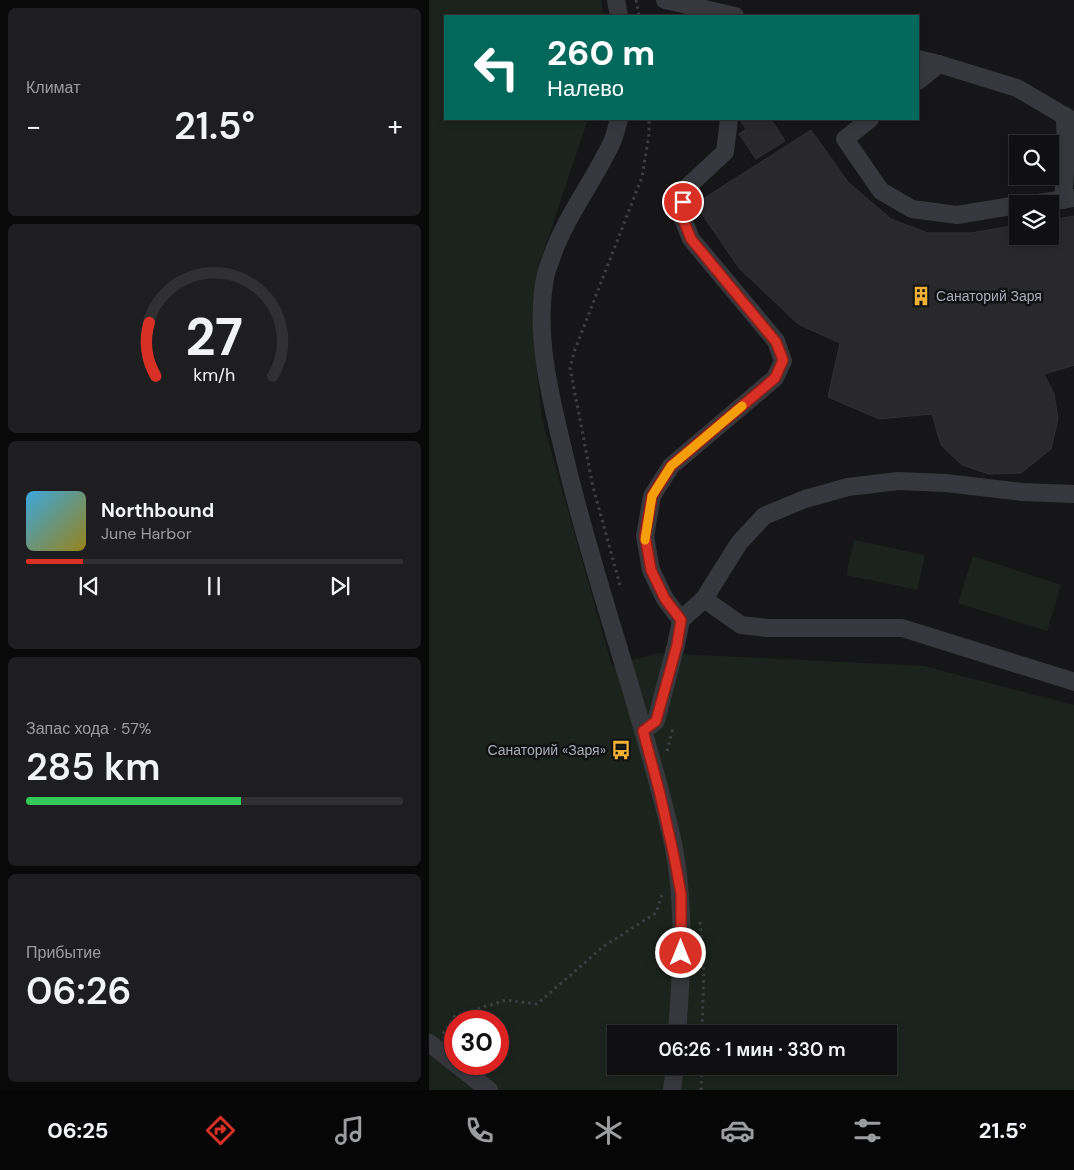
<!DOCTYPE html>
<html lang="ru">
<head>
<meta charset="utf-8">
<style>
	:root { --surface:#101012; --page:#1e1e20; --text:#f1f3f6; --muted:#9c9d9f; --line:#303032; --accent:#d93025 }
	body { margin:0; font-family:"DM Sans",sans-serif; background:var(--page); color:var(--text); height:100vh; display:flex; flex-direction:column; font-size:19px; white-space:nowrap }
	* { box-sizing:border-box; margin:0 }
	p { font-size:16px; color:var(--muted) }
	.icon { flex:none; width:28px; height:28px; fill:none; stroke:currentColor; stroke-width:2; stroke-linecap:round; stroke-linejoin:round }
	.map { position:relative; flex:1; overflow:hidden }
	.drawer { display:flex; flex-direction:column; gap:8px; padding:8px; background:#09090a; width:429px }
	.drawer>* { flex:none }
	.top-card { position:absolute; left:15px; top:15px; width:475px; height:105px; border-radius:0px; box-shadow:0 2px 8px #0003,0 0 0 1px var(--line); background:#00695c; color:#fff; overflow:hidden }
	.controls { position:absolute; left:580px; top:135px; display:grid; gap:10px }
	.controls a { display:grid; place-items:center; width:50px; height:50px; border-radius:0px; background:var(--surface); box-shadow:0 2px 8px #0003,0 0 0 1px var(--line); font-size:25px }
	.speed { position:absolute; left:15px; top:1010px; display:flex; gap:10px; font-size:25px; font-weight:700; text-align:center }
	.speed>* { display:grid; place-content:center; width:65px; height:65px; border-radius:50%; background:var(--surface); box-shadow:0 2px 8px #0003,0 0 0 1px var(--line); line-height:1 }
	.speed .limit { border:8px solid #d22; background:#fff; color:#111 }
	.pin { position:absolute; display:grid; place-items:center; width:42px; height:42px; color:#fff; margin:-21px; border:2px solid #fff; border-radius:50%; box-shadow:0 1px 5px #0007 }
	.me { position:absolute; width:55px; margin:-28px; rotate:0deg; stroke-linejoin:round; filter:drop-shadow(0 0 4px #0008) }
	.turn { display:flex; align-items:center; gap:18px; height:105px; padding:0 20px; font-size:22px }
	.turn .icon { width:65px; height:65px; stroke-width:2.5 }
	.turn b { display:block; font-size:35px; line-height:42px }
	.big { font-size:38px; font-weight:600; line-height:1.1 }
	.drawer .widget { flex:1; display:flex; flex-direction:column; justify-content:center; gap:8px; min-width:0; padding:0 18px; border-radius:8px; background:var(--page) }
	.drawer .dial { align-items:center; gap:0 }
	.dial svg { height:130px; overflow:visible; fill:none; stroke:var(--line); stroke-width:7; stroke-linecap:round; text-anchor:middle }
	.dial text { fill:var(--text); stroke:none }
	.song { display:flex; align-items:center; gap:15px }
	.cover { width:60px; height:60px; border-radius:8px; background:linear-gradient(135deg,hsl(200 70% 55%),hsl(50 70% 35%)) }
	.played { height:5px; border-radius:2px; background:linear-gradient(90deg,var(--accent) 15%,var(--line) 15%) }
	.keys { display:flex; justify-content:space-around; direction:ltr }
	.heat { display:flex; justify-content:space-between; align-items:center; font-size:28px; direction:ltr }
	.charge { height:8px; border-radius:4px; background:linear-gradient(90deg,#34c759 57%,var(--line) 0) }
	.trip { position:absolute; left:178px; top:1025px; width:290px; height:50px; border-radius:0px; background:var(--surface); box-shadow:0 2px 8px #0003,0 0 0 1px var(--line); font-weight:600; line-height:50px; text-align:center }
	.tabs { display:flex; height:80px; justify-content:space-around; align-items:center; background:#060607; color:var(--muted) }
	.tabs .icon { width:35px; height:35px }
	.tabs .selected { color:var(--accent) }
	.tabs b { font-size:22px; color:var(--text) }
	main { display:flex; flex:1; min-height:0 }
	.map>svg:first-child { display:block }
	.green { fill:#1c231d; fill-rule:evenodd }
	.building { fill:#29292c; stroke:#303034 }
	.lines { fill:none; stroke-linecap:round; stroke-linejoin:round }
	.path { stroke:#3d3f44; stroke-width:3; stroke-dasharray:2.5 4; stroke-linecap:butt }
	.minor { stroke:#37383d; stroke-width:18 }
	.route-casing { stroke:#8d1f18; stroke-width:12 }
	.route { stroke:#d93025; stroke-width:9 }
	.slow { stroke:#f59e0b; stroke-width:9 }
	.labels { text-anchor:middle; stroke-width:5; stroke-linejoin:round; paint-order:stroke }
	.poi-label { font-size:14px; fill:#a8adb8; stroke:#111113; text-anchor:start }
</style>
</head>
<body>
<main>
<section class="drawer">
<div class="widget"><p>Климат</p>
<div class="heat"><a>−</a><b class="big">21.5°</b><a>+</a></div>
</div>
<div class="widget dial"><svg viewBox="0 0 100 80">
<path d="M14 69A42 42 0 1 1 86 69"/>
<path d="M14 69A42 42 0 0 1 10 36" stroke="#d93025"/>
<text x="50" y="56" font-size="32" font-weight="700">27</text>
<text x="50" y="72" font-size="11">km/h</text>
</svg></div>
<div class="widget">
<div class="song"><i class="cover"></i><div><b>Northbound</b><p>June Harbor</p></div></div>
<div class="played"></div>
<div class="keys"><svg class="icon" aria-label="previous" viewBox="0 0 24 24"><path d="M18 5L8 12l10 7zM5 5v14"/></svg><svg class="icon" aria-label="pause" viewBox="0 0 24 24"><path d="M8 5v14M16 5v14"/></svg><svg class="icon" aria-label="next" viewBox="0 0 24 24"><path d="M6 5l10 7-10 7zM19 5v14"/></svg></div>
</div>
<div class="widget"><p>Запас хода · 57%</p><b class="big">285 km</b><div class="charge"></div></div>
<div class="widget"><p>Прибытие</p><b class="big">06:26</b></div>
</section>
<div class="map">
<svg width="646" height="1090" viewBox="0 0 646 1090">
	<rect width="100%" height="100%" fill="#161618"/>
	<g class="green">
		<path d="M0,0H172L174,16H16V119H159L107,274L104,337L113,419L183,666L230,653L495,666L645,705V1090H0ZM26,1021H69V1064H26ZM186,1034H459V1066H186Z"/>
		<path d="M425,540L496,555L488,590L417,575Z"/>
		<path d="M544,556L632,585L618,631L529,603Z"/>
	</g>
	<g class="building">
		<path d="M310,119H342L356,141L327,159L310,134L317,129Z"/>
		<path d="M382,130L419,182L462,219L499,233H542L589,225V236H621V220L646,216V365L615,374L625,394L629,419L622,449L592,473L560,474L533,465L512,445L503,414L450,419L399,397L411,343L369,324L310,268L266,204Z"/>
	</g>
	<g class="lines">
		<g class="path">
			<path d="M207,0L210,16"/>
			<path d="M191,585L164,487L141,368L145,352L213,177L220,134V119"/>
			<path d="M238,751L244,728"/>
			<path d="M271,922L275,962L273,1034"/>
			<path d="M14,1034L26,1016L77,1000L108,1004L175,946L227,913L233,895"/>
			<path d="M272,1090L273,1066"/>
		</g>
		<g class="minor">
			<path d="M187,0L190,16"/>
			<path d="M236,0L306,16"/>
			<path d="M489,59L510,64L588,88L646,122"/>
			<path d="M489,81L510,64"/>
			<path d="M190,119C188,126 186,135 183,142C165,181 138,214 123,256C121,263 117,271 116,278C105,340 123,402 137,462C167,587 212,708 242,834C257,899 253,967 248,1034"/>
			<path d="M441,119L416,139L452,191L483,209L528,215L589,205"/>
			<path d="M634,200L637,160L636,116"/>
			<path d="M601,204L645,198"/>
			<path d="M275,599L312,625L338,628H473L646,682"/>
			<path d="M252,620L236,599L222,570L216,536L223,496L242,466L346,378L354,361L347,341L262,239L252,214L255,190L296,152L300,119"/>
			<path d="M214,731L227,721L247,645L252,620L275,599L310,543L335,516L376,499L419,487L469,481L517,483L593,492L646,494"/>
			<path d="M0,1043L26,1063"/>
			<path d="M27,1064L60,1090"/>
			<path d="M243,1090L246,1066"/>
		</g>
	</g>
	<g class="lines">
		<defs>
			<path id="route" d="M252,953V894L245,856L230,790L214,731L227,721L248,645L252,620L236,599L222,570L216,536L223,496L242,466L346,378L354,360L347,342L262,239L252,214L254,202"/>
		</defs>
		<use href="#route" class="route-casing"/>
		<use href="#route" class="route"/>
		<path class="slow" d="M216,540L223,496L242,466L313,406"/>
	</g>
	<defs>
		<symbol id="building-bare" viewBox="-9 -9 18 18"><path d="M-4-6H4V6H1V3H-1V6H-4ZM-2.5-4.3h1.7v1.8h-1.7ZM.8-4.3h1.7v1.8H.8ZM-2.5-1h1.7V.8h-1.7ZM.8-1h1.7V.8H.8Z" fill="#f2b134" stroke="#111113" stroke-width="2.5" paint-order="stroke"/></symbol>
		<symbol id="bus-bare" viewBox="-9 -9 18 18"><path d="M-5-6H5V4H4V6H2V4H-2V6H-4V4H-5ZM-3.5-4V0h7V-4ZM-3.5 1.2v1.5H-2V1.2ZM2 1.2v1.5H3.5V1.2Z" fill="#f2b134" stroke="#111113" stroke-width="2.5" paint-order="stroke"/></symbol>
	</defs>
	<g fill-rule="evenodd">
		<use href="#building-bare" x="478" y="282" width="28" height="28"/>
		<use href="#bus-bare" x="178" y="736" width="28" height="28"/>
	</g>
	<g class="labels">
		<g class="poi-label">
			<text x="507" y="301">Санаторий Заря</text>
			<text x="177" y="755" text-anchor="end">Санаторий «Заря»</text>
		</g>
	</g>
</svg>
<div class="controls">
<a><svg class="icon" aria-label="search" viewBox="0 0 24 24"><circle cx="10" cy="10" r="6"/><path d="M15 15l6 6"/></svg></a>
<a><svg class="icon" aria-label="layers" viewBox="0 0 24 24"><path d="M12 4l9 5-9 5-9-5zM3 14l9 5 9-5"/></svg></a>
</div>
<div class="speed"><div class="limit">30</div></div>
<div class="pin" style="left:254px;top:202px;background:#d93025"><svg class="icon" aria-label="arrive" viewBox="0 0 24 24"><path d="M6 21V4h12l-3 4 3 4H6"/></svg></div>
<svg class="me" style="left:252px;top:953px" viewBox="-20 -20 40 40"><circle r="17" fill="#d93025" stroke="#fff" stroke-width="3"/><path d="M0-11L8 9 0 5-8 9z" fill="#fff"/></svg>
<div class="trip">06:26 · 1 мин · 330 m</div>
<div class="top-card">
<div class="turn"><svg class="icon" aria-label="left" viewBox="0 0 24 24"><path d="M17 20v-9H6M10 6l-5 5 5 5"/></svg><div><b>260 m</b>Налево</div></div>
</div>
</div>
</main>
<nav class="tabs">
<b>06:25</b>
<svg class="icon selected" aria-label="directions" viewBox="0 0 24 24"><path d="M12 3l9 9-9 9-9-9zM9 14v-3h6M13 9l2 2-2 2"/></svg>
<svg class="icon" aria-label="music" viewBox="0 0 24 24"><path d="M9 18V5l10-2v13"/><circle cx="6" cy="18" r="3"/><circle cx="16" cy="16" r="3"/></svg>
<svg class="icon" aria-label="phone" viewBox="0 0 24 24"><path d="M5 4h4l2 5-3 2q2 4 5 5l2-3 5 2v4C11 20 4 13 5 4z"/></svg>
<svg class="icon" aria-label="climate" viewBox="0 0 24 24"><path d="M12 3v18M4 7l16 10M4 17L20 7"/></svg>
<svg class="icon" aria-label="car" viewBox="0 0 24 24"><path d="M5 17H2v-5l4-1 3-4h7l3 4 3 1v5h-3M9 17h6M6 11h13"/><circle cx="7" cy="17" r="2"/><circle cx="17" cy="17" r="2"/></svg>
<svg class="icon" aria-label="filters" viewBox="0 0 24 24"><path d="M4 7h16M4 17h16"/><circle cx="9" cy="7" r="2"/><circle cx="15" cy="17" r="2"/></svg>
<b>21.5°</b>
</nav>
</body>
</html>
